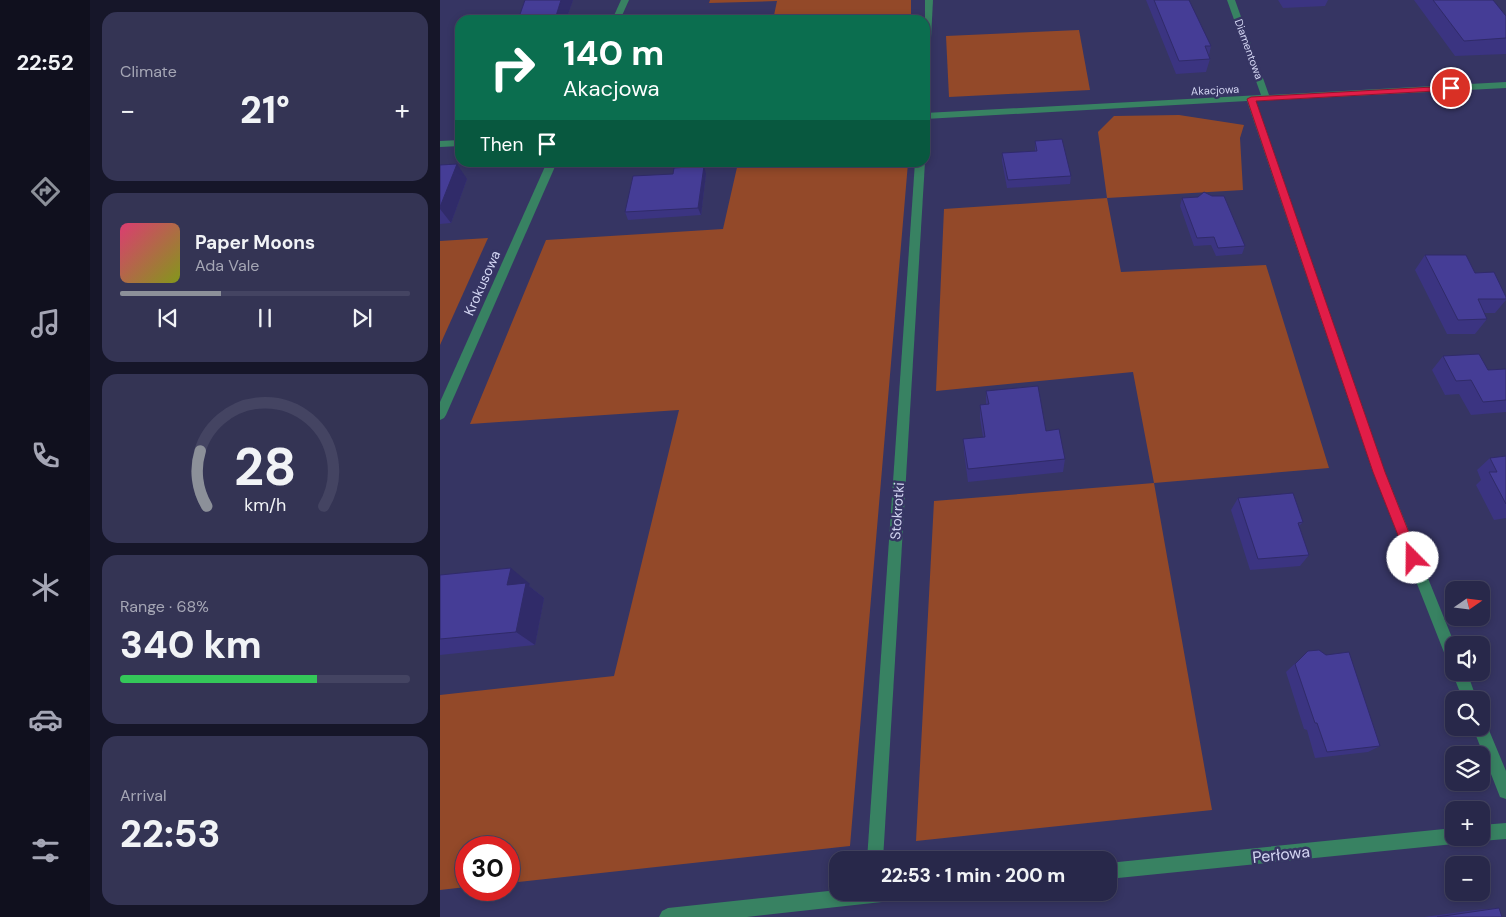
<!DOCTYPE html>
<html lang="en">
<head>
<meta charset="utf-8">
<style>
	:root { --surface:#28284a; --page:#343454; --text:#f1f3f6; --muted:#a5a6b5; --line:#444462; --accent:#8c9099 }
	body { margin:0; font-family:"DM Sans",sans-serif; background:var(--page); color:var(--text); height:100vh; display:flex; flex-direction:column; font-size:19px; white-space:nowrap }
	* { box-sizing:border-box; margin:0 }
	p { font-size:16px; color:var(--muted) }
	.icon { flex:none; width:28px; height:28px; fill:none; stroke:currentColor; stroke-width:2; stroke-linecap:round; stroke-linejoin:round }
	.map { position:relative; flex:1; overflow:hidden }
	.panel { display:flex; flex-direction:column; gap:12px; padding:12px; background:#161629; width:350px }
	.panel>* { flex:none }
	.banner { position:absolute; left:15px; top:15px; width:475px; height:152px; border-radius:15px; box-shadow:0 2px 8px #0003,0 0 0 1px var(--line); background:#0b6e4f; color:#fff; overflow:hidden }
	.needle { width:32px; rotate:76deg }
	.buttons { position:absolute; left:1005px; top:581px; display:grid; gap:10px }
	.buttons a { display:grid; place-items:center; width:45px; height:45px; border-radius:10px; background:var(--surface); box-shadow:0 2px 8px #0003,0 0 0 1px var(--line); font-size:25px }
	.speed { position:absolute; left:15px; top:836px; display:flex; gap:10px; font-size:25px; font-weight:700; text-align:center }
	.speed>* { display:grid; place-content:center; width:65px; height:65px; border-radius:50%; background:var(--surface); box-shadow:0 2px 8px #0003,0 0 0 1px var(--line); line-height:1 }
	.speed .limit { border:8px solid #d22; background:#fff; color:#111 }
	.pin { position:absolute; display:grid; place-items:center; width:42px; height:42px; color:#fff; margin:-21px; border:2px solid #fff; border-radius:50%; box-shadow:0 1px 5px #0007 }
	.me { position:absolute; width:55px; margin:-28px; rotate:338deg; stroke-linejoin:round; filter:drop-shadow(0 0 4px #0008) }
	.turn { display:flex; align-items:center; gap:18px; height:105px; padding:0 25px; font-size:22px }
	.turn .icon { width:65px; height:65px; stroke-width:2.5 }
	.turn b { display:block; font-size:35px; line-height:42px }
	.then { display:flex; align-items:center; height:48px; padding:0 25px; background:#0003; gap:10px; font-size:19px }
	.big { font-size:38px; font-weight:800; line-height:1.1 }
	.panel .widget { flex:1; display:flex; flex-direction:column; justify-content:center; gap:8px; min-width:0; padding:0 18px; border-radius:15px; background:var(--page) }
	.panel .dial { align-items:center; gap:0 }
	.dial svg { height:130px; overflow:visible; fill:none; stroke:var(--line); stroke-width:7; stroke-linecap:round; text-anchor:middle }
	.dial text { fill:var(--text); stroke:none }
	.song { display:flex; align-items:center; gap:15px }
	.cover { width:60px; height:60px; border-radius:8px; background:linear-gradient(135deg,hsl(340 70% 55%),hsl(70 70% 35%)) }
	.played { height:5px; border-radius:2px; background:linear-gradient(90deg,var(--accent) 35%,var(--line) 35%) }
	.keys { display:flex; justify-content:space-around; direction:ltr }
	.heat { display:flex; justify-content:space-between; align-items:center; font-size:28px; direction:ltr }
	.charge { height:8px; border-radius:4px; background:linear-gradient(90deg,#34c759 68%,var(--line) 0) }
	.trip { position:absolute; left:389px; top:851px; width:288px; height:50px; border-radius:15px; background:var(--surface); box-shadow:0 2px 8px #0003,0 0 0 1px var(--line); font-weight:800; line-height:50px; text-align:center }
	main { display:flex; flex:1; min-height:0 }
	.tab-bar { display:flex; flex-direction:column; width:90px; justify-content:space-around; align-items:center; background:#10101e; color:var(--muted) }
	.tab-bar .icon { width:35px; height:35px }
	.tab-bar .selected { color:var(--accent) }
	.tab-bar b { font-size:22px; color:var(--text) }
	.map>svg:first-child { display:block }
	.green { fill:#934929 }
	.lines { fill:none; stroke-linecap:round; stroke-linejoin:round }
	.minor { fill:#388262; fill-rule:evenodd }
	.wall { fill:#3b3481 }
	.shaded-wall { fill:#302b69 }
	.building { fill:#453d96; stroke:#302b69 }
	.route { fill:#e11d48; stroke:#92132f }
	.labels { text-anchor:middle; stroke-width:5; stroke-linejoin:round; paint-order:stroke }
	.far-street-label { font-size:11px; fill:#d4d6f3; stroke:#363563 }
	.street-label { font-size:14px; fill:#d4d6f3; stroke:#363563 }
	.near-street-label { font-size:16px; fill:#d4d6f3; stroke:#363563 }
</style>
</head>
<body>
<main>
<nav class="tab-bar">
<b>22:52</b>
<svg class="icon selected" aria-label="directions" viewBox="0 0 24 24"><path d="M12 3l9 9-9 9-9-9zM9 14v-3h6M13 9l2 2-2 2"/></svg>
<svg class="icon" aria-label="music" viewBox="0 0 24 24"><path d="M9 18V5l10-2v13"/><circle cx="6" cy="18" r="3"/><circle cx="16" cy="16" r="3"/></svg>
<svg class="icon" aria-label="phone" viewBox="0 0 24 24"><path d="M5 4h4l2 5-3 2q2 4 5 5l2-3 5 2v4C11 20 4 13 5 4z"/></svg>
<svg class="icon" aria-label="climate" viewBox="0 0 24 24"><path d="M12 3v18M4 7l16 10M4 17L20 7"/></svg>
<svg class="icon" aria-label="car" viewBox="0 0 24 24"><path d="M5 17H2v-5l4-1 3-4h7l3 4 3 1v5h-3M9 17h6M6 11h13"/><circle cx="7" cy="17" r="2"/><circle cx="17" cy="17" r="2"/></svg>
<svg class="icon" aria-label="filters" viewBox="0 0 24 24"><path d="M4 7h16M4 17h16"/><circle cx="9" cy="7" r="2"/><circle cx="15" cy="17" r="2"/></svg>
</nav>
<section class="panel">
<div class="widget"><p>Climate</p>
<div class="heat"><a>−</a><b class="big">21°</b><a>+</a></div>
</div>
<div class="widget">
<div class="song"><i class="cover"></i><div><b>Paper Moons</b><p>Ada Vale</p></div></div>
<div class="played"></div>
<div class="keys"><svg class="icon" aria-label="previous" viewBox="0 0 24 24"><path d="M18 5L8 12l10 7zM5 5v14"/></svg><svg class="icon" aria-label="pause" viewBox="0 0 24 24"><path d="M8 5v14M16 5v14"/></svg><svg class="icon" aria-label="next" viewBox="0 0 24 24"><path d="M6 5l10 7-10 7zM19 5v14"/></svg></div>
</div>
<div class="widget dial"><svg viewBox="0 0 100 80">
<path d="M14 69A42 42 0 1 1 86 69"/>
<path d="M14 69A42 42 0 0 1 10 35" stroke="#8c9099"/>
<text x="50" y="56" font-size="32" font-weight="700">28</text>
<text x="50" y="72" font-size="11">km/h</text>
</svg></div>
<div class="widget"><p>Range · 68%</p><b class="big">340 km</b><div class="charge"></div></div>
<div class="widget"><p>Arrival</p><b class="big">22:53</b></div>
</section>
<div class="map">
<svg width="1066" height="917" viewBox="0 0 1066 917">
	<rect width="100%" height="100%" fill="#363563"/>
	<g class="green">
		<path d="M270,0H471V20H333L337,1L269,3Z"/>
		<path d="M639,30L650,90L509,97L506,36Z"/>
		<path d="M739,115L804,125L800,138L803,190L667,198L681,272L826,265L889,468L714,483L772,810L476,841L494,501L714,483L693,372L496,391L504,209L667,198L658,132L674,116Z"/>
		<path d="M298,163H468L410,846L69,883V848H26V887L0,890V695L174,676L239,410L30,424L106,240L283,229Z"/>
		<path d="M48,238L0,345V241Z"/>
	</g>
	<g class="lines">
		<g class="minor">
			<path d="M181,0H189L180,20H172Z"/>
			<path d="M485,0H493L489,77L485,80Z"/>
			<path d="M787,0H795L829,95L1066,82V88L816,101L945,472L1015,645L1014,672H1027L1037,700H1023L1012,672L1014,667L1009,665L1007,660L933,472L807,101L485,119V113L821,95Z"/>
			<path d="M20,140V146L0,147V141Z"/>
			<path d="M107,162H117L6,415L4,418L0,420V402Z"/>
			<path d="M475,162H485L443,860H427Z"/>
			<path d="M1041,720L1046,723L1066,771V799L1060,797L1033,728H1041Z"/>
			<path d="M1066,823V839L1041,841L1035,839L1041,838V825Z"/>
			<path d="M1014,828V838H1022L1020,842L1014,844L668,879V863Z"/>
			<path d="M398,890V892H468L466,898L460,900L307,917H219L222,911L228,908Z"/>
		</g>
	</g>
	<g class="wall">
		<path d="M85,0H133L126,20H78Z"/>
		<path d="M706,0H749L771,46L769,55L770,59L766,72L736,74Z"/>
		<path d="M838,0H888L885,6L843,8Z"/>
		<path d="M974,0H1053L1066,16V54L1015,56Z"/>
		<path d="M595,141L631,176L630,184L567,188L562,161V153L595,151Z"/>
		<path d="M0,165L27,179L11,223L0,224Z"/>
		<path d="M266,174L261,215L188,220L185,212Z"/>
		<path d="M742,198L805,246L802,254L776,256L771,245L754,246L740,206Z"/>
		<path d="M985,255L1035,273L1066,297V300L1055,313H1044L1047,319L1035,334H1007L975,270Z"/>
		<path d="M1003,356L1048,370L1066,369V412L1031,415L1019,394L1005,395L992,370Z"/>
		<path d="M546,391L606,431L625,459L623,472L528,482L524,452L523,439L543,437L540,418V405L546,404Z"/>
		<path d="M1066,456V518L1054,520L1036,485L1041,480L1037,470L1050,458Z"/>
		<path d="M798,498L863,522L859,526L869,555L860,566L810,570L791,510Z"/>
		<path d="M0,575L90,584L89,586L104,598L95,645L0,655Z"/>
		<path d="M868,651L940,746L928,752L875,758L867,730L864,729L846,672Z"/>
		<path d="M1059,908L1062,917H984L1035,910Z"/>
	</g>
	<g class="shaded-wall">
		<path d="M121,0H133L126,20H117L116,16Z"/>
		<path d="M17,164L27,179L11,223L0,209V207Z"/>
		<path d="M264,166L266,174L261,215L258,208Z"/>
		<path d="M71,568L90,584L89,586L104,598L95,645L76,632L67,585Z"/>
	</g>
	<g class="building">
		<path d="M85,0H121L116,16H112L111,20H78Z"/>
		<path d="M714,0H749L771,46H765L770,59L739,61Z"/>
		<path d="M993,0H1053L1066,16V38L1024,41Z"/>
		<path d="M622,139L631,176L568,180L562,153L597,151L595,141Z"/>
		<path d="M17,164L0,207V165Z"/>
		<path d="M264,166L258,208L185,212L193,176L233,174L234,168Z"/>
		<path d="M764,192L772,196H784L805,246L778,248L774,237L757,238L742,198L758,197Z"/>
		<path d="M985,255H1026L1035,273L1054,272L1066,297V299H1038L1047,319L1018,320Z"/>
		<path d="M1039,354L1048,370L1066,369V400L1043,402L1031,380L1016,381L1003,356Z"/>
		<path d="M598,386L606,431L619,429L625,459L528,469L523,439L545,437L540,405L549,404L546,391Z"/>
		<path d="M1066,456V504L1049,472H1057L1050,458Z"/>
		<path d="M853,493L863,522L858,523L869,555L818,559L798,498Z"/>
		<path d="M71,568L67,585L86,583L76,632L0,639V575Z"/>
		<path d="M879,650L886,655L909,652L940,746L887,752L877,723H875L855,664L868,651Z"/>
		<path d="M1059,908L1062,917H997Z"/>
	</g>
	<path class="route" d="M1011,86H1013V90L816,101L945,472L979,558L977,562L973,563L969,562L967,558L933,472L807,99L811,97Z"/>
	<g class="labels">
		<g class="far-street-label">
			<text transform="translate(809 49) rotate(70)" y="4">Diamentowa</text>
			<text transform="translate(775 90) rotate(-3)" y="4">Akacjowa</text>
		</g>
		<g class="street-label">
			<text transform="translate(42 283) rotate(-66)" y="5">Krokusowa</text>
			<text transform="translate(457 511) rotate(-86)" y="5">Stokrotki</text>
		</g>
		<g class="near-street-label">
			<text transform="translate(841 854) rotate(-6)" y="6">Perłowa</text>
		</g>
	</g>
</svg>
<div class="buttons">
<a><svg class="needle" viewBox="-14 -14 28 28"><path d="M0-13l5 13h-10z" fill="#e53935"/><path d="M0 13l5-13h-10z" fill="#a5a6b5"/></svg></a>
<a><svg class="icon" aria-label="sound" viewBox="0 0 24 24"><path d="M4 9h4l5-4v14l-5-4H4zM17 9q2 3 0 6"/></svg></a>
<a><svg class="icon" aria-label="search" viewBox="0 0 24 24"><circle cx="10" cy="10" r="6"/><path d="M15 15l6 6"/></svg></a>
<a><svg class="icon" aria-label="layers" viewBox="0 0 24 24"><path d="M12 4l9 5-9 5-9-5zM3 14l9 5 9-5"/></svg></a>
<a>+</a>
<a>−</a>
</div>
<div class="speed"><div class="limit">30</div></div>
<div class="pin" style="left:1011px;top:88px;background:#d93025"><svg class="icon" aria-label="arrive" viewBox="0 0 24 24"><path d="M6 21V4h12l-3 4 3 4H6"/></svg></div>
<svg class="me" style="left:973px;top:558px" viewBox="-20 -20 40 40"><circle r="19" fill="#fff"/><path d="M0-13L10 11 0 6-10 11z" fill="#e11d48"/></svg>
<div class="trip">22:53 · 1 min · 200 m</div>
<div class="banner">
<div class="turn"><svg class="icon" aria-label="right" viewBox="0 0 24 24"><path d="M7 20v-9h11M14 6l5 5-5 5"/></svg><div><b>140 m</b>Akacjowa</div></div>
<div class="then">Then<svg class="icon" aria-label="arrive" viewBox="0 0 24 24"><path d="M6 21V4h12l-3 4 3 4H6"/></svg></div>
</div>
</div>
</main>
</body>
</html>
